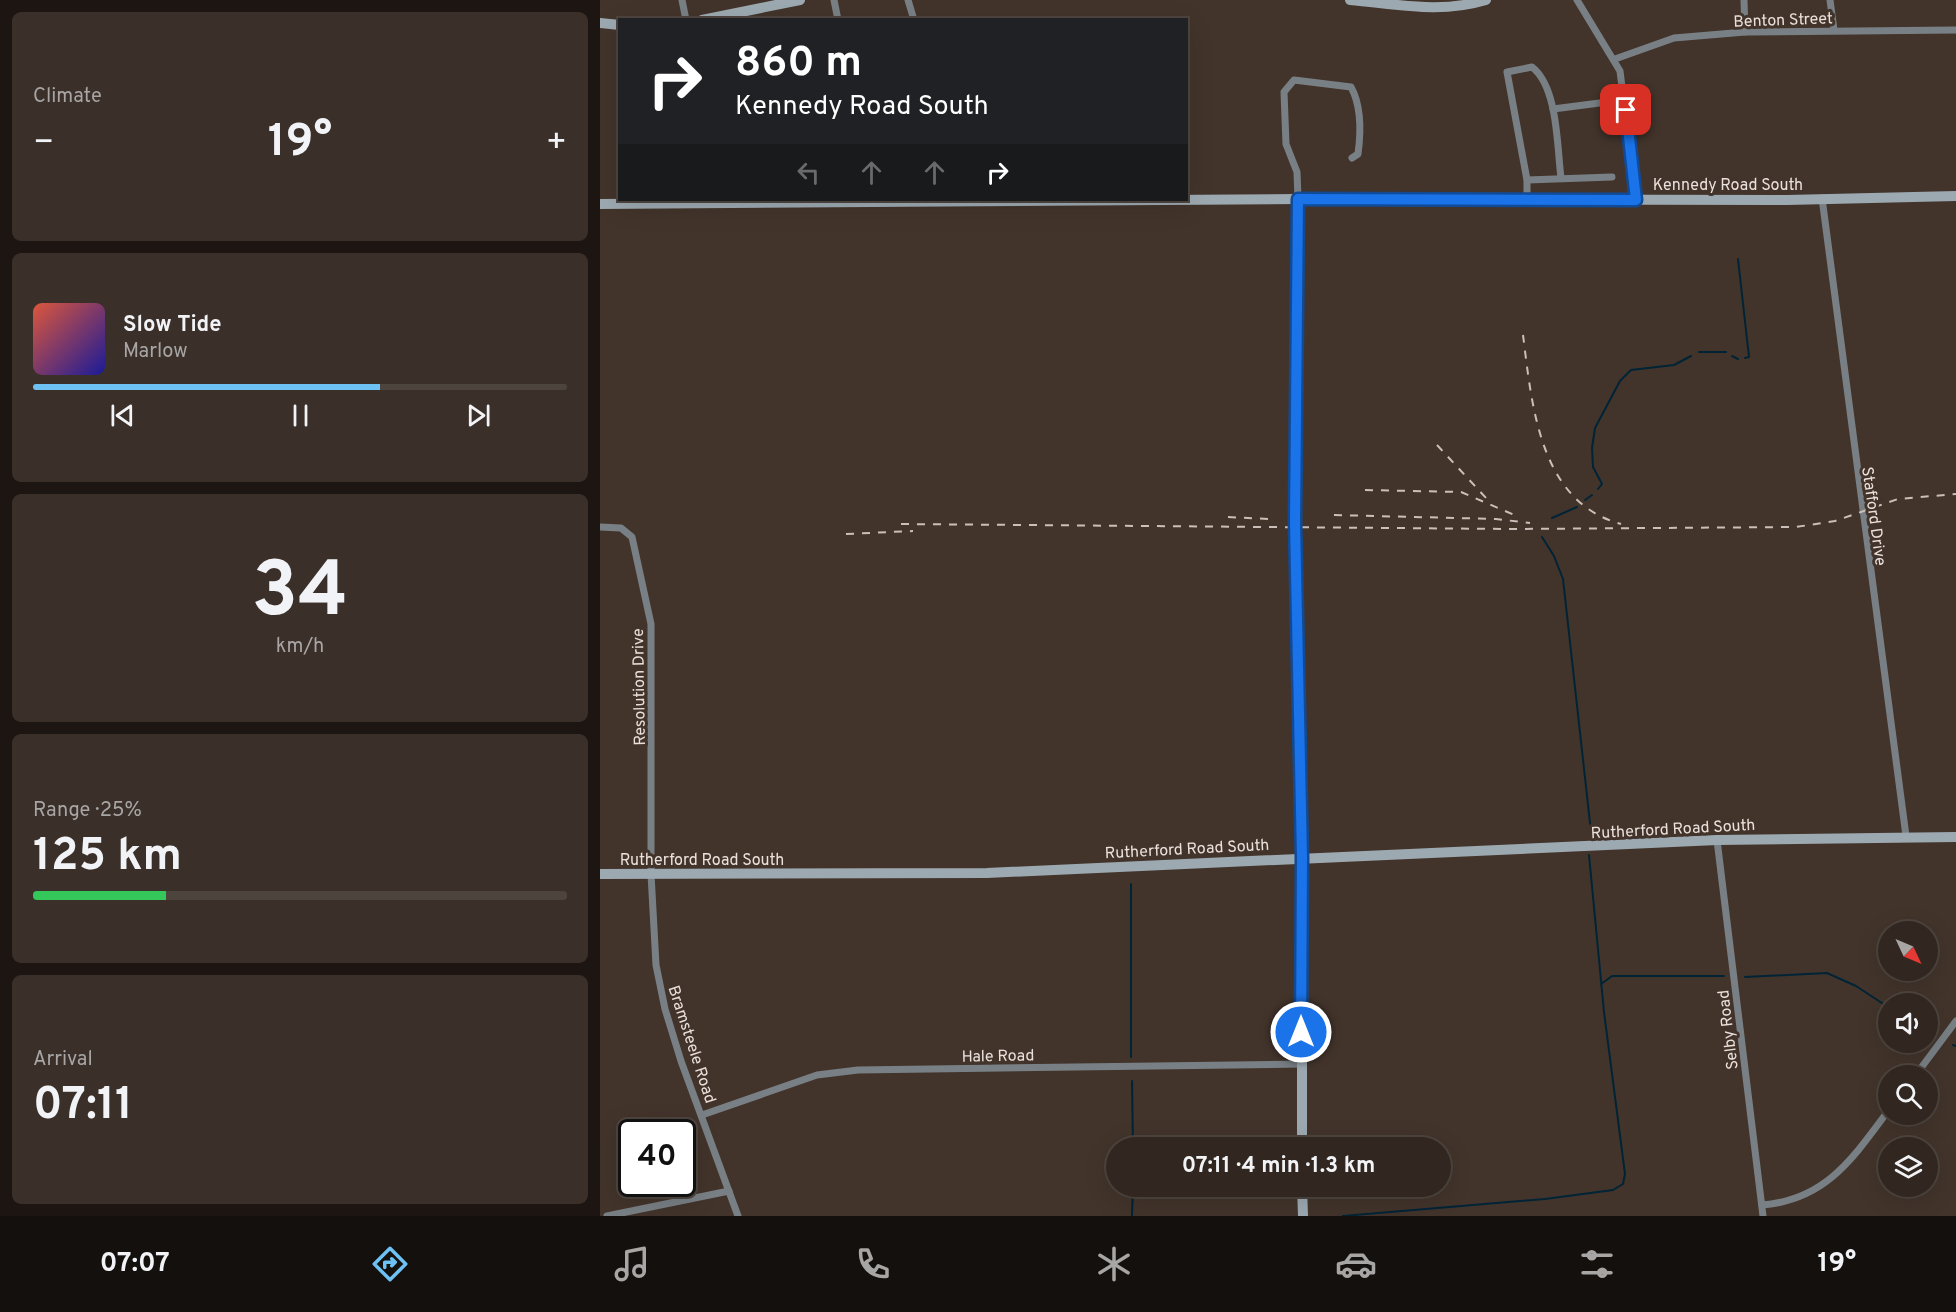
<!DOCTYPE html>
<html lang="en">
<head>
<meta charset="utf-8">
<style>
	:root { --surface:#322720; --page:#3a2f29; --text:#f1f3f6; --muted:#a8a5a5; --line:#4d443e; --accent:#6dc2f3 }
	body { margin:0; font-family:Overpass,sans-serif; background:var(--page); color:var(--text); height:100vh; display:flex; flex-direction:column; font-size:22px; white-space:nowrap }
	* { box-sizing:border-box; margin:0 }
	p { font-size:20px; color:var(--muted) }
	.icon { flex:none; width:33px; height:33px; fill:none; stroke:currentColor; stroke-width:2; stroke-linecap:round; stroke-linejoin:round }
	.map { position:relative; flex:1; overflow:hidden }
	.panel { display:flex; flex-direction:column; gap:12px; padding:12px; background:#1c1512; width:600px }
	.panel>* { flex:none }
	.hud { position:absolute; left:18px; top:18px; width:570px; height:183px; border-radius:0px; box-shadow:0 6px 24px #0002,0 0 0 2px var(--line); background:#202124; color:#fff; overflow:hidden }
	.needle { width:39px; rotate:134deg }
	.tools { position:absolute; left:1278px; top:921px; display:grid; gap:12px }
	.tools a { display:grid; place-items:center; width:60px; height:60px; border-radius:50%; background:var(--surface); box-shadow:0 6px 24px #0002,0 0 0 2px var(--line); font-size:30px }
	.speed { position:absolute; left:18px; top:1119px; display:flex; gap:12px; font-size:30px; font-weight:700; text-align:center }
	.speed>* { display:grid; place-content:center; width:78px; height:78px; border-radius:50%; background:var(--surface); box-shadow:0 6px 24px #0002,0 0 0 2px var(--line); line-height:1 }
	.speed .limit { border:3px solid #111; border-radius:9px; background:#fff; color:#111 }
	.pin { position:absolute; display:grid; place-items:center; width:51px; height:51px; color:#fff; margin:-26px; border-radius:12px; box-shadow:0 3px 9px #0006 }
	.me { position:absolute; width:66px; margin:-33px; rotate:0deg; stroke-linejoin:round; filter:drop-shadow(0 0 4px #0008) }
	.turn { display:flex; align-items:center; gap:21px; height:126px; padding:0 18px; font-size:27px }
	.turn .icon { width:78px; height:78px; stroke-width:2.5 }
	.turn b { display:block; font-size:42px; line-height:51px }
	.lanes { display:flex; align-items:center; height:57px; padding:0 18px; background:#0003; justify-content:center; gap:30px; direction:ltr }
	.lanes .off { opacity:.35 }
	.big { font-size:45px; font-weight:700; line-height:1.1 }
	.panel .tile { flex:1; display:flex; flex-direction:column; justify-content:center; gap:9px; min-width:0; padding:0 21px; border-radius:9px; background:var(--page) }
	.panel .dial { align-items:center; gap:0 }
	.dial b { font-size:78px; line-height:1 }
	.song { display:flex; align-items:center; gap:18px }
	.cover { width:72px; height:72px; border-radius:9px; background:linear-gradient(135deg,hsl(10 70% 55%),hsl(240 70% 35%)) }
	.played { height:6px; border-radius:3px; background:linear-gradient(90deg,var(--accent) 65%,var(--line) 65%) }
	.keys { display:flex; justify-content:space-around; direction:ltr }
	.heat { display:flex; justify-content:space-between; align-items:center; font-size:33px; direction:ltr }
	.charge { height:9px; border-radius:4px; background:linear-gradient(90deg,#34c759 25%,var(--line) 0) }
	.trip { position:absolute; left:506px; top:1137px; width:345px; height:60px; border-radius:30px; background:var(--surface); box-shadow:0 6px 24px #0002,0 0 0 2px var(--line); font-weight:700; line-height:60px; text-align:center }
	.menu { display:flex; height:96px; justify-content:space-around; align-items:center; background:#14100d; color:var(--muted) }
	.menu .icon { width:42px; height:42px }
	.menu .active { color:var(--accent) }
	.menu b { font-size:27px; color:var(--text) }
	main { display:flex; flex:1; min-height:0 }
	.map>svg:first-child { display:block }
	.lines { fill:none; stroke-linecap:round; stroke-linejoin:round }
	.stream { stroke:#002436; stroke-width:2 }
	.street { stroke:#798085; stroke-width:7 }
	.secondary { stroke:#9da9b1; stroke-width:10 }
	.rail { stroke:#cabfb9; stroke-width:2; stroke-dasharray:8 8; stroke-linecap:butt }
	.route-casing { stroke:#114b97; stroke-width:15 }
	.route { stroke:#1a73e8; stroke-width:10 }
	.labels { text-anchor:middle; stroke-width:6; stroke-linejoin:round; paint-order:stroke }
	.street-label { font-size:16px; fill:#ebe1dc; stroke:#42342b }
</style>
</head>
<body>
<main>
<section class="panel">
<div class="tile"><p>Climate</p>
<div class="heat"><a>−</a><b class="big">19°</b><a>+</a></div>
</div>
<div class="tile">
<div class="song"><i class="cover"></i><div><b>Slow Tide</b><p>Marlow</p></div></div>
<div class="played"></div>
<div class="keys"><svg class="icon" aria-label="previous" viewBox="0 0 24 24"><path d="M18 5L8 12l10 7zM5 5v14"/></svg><svg class="icon" aria-label="pause" viewBox="0 0 24 24"><path d="M8 5v14M16 5v14"/></svg><svg class="icon" aria-label="next" viewBox="0 0 24 24"><path d="M6 5l10 7-10 7zM19 5v14"/></svg></div>
</div>
<div class="tile dial"><b>34</b><p>km/h</p></div>
<div class="tile"><p>Range · 25%</p><b class="big">125 km</b><div class="charge"></div></div>
<div class="tile"><p>Arrival</p><b class="big">07:11</b></div>
</section>
<div class="map">
<svg width="1356" height="1216" viewBox="0 0 1356 1216">
	<rect width="100%" height="100%" fill="#42342b"/>
	<g class="lines">
		<g class="stream">
			<path d="M1138,259L1149,357L1145,358"/>
			<path d="M1099,352H1126"/>
			<path d="M1132,356L1138,359"/>
			<path d="M998,489L1002,484L993,467L992,448L995,428L1020,381L1031,370L1074,365L1091,356"/>
			<path d="M985,500L992,495"/>
			<path d="M952,518L977,507"/>
			<path d="M942,537L954,556L963,579L991,832"/>
			<path d="M531,884V1057"/>
			<path d="M1145,977L1227,973L1256,986L1288,1007"/>
			<path d="M1001,984L1012,976H1124"/>
			<path d="M1328,1032L1330,1033"/>
			<path d="M1353,1045L1356,1046"/>
			<path d="M532,1081L533,1148"/>
			<path d="M532,1216L533,1186"/>
			<path d="M743,1216L945,1199L1013,1190L1023,1184L1025,1174L1004,1012L989,855"/>
		</g>
		<g class="street">
			<path d="M82,0L86,20"/>
			<path d="M234,0L238,20"/>
			<path d="M308,0L314,20"/>
			<path d="M977,0L1020,71L1036,200"/>
			<path d="M1144,0L1145,32"/>
			<path d="M1230,0L1234,30"/>
			<path d="M1015,59L1074,38L1145,32L1356,30"/>
			<path d="M953,109L1023,100"/>
			<path d="M927,180L1012,177"/>
			<path d="M1222,198L1306,836"/>
			<path d="M698,199L697,172L686,144L684,92L694,80L751,87C762,107 761,132 758,154L752,158"/>
			<path d="M927,199V180L907,72L932,67C958,87 957,147 961,178"/>
			<path d="M0,527L21,528L32,537L51,624V874L56,965L65,1009L81,1061L138,1216"/>
			<path d="M1117,840L1163,1216"/>
			<path d="M1315,1076L1356,1021"/>
			<path d="M102,1115L217,1075L258,1070L701,1064"/>
			<path d="M1162,1205C1226,1200 1253,1158 1288,1111"/>
			<path d="M7,1216L129,1191"/>
		</g>
		<g class="secondary">
			<path d="M750,0C797,4 840,14 886,0"/>
			<path d="M102,20L200,0"/>
			<path d="M0,23L20,25"/>
			<path d="M698,199L695,522L702,857V1148"/>
			<path d="M0,204L698,199L1187,200L1356,196"/>
			<path d="M0,874L387,873L1117,840L1356,837"/>
			<path d="M702,1186L703,1216"/>
		</g>
		<g class="rail">
			<path d="M923,335C932,405 939,502 1021,524"/>
			<path d="M837,445L887,499"/>
			<path d="M765,490L861,492L919,517"/>
			<path d="M734,515L896,519L930,523"/>
			<path d="M628,517L670,519"/>
			<path d="M301,524L913,529L1196,527L1235,521L1298,499L1356,494"/>
			<path d="M246,534L313,531"/>
		</g>
	</g>
	<g class="lines">
		<defs>
			<path id="route" d="M701,1032L702,858L695,522L698,199L1036,200L1026,110"/>
		</defs>
		<use href="#route" class="route-casing"/>
		<use href="#route" class="route"/>
	</g>
	<g class="labels">
		<g class="street-label">
			<text transform="translate(1183 19) rotate(-2)" y="6">Benton Street</text>
			<text x="1128" y="190">Kennedy Road South</text>
			<text transform="translate(1275 516) rotate(82)" y="6">Stafford Drive</text>
			<text transform="translate(38 687) rotate(-91)" y="6">Resolution Drive</text>
			<text transform="translate(1073 828) rotate(-3)" y="6">Rutherford Road South</text>
			<text transform="translate(587 848) rotate(-3)" y="6">Rutherford Road South</text>
			<text x="102" y="865">Rutherford Road South</text>
			<text transform="translate(1127 1030) rotate(-97)" y="6">Selby Road</text>
			<text transform="translate(93 1044) rotate(72)" y="6">Bramsteele Road</text>
			<text transform="translate(398 1055) rotate(-1)" y="6">Hale Road</text>
		</g>
	</g>
</svg>
<div class="tools">
<a><svg class="needle" viewBox="-14 -14 28 28"><path d="M0-13l5 13h-10z" fill="#e53935"/><path d="M0 13l5-13h-10z" fill="#a8a5a5"/></svg></a>
<a><svg class="icon" aria-label="sound" viewBox="0 0 24 24"><path d="M4 9h4l5-4v14l-5-4H4zM17 9q2 3 0 6"/></svg></a>
<a><svg class="icon" aria-label="search" viewBox="0 0 24 24"><circle cx="10" cy="10" r="6"/><path d="M15 15l6 6"/></svg></a>
<a><svg class="icon" aria-label="layers" viewBox="0 0 24 24"><path d="M12 4l9 5-9 5-9-5zM3 14l9 5 9-5"/></svg></a>
</div>
<div class="speed"><div class="limit">40</div></div>
<div class="pin" style="left:1026px;top:110px;background:#d93025"><svg class="icon" aria-label="arrive" viewBox="0 0 24 24"><path d="M6 21V4h12l-3 4 3 4H6"/></svg></div>
<svg class="me" style="left:701px;top:1032px" viewBox="-20 -20 40 40"><circle r="17" fill="#1a73e8" stroke="#fff" stroke-width="3"/><path d="M0-11L8 9 0 5-8 9z" fill="#fff"/></svg>
<div class="trip">07:11 · 4 min · 1.3 km</div>
<div class="hud">
<div class="turn"><svg class="icon" aria-label="right" viewBox="0 0 24 24"><path d="M7 20v-9h11M14 6l5 5-5 5"/></svg><div><b>860 m</b>Kennedy Road South</div></div>
<div class="lanes"><svg class="icon off" aria-label="left" viewBox="0 0 24 24"><path d="M17 20v-9H6M10 6l-5 5 5 5"/></svg><svg class="icon off" aria-label="ahead" viewBox="0 0 24 24"><path d="M12 20V5M6 11l6-6 6 6"/></svg><svg class="icon off" aria-label="ahead" viewBox="0 0 24 24"><path d="M12 20V5M6 11l6-6 6 6"/></svg><svg class="icon" aria-label="right" viewBox="0 0 24 24"><path d="M7 20v-9h11M14 6l5 5-5 5"/></svg></div>
</div>
</div>
</main>
<nav class="menu">
<b>07:07</b>
<svg class="icon active" aria-label="directions" viewBox="0 0 24 24"><path d="M12 3l9 9-9 9-9-9zM9 14v-3h6M13 9l2 2-2 2"/></svg>
<svg class="icon" aria-label="music" viewBox="0 0 24 24"><path d="M9 18V5l10-2v13"/><circle cx="6" cy="18" r="3"/><circle cx="16" cy="16" r="3"/></svg>
<svg class="icon" aria-label="phone" viewBox="0 0 24 24"><path d="M5 4h4l2 5-3 2q2 4 5 5l2-3 5 2v4C11 20 4 13 5 4z"/></svg>
<svg class="icon" aria-label="climate" viewBox="0 0 24 24"><path d="M12 3v18M4 7l16 10M4 17L20 7"/></svg>
<svg class="icon" aria-label="car" viewBox="0 0 24 24"><path d="M5 17H2v-5l4-1 3-4h7l3 4 3 1v5h-3M9 17h6M6 11h13"/><circle cx="7" cy="17" r="2"/><circle cx="17" cy="17" r="2"/></svg>
<svg class="icon" aria-label="filters" viewBox="0 0 24 24"><path d="M4 7h16M4 17h16"/><circle cx="9" cy="7" r="2"/><circle cx="15" cy="17" r="2"/></svg>
<b>19°</b>
</nav>
</body>
</html>
